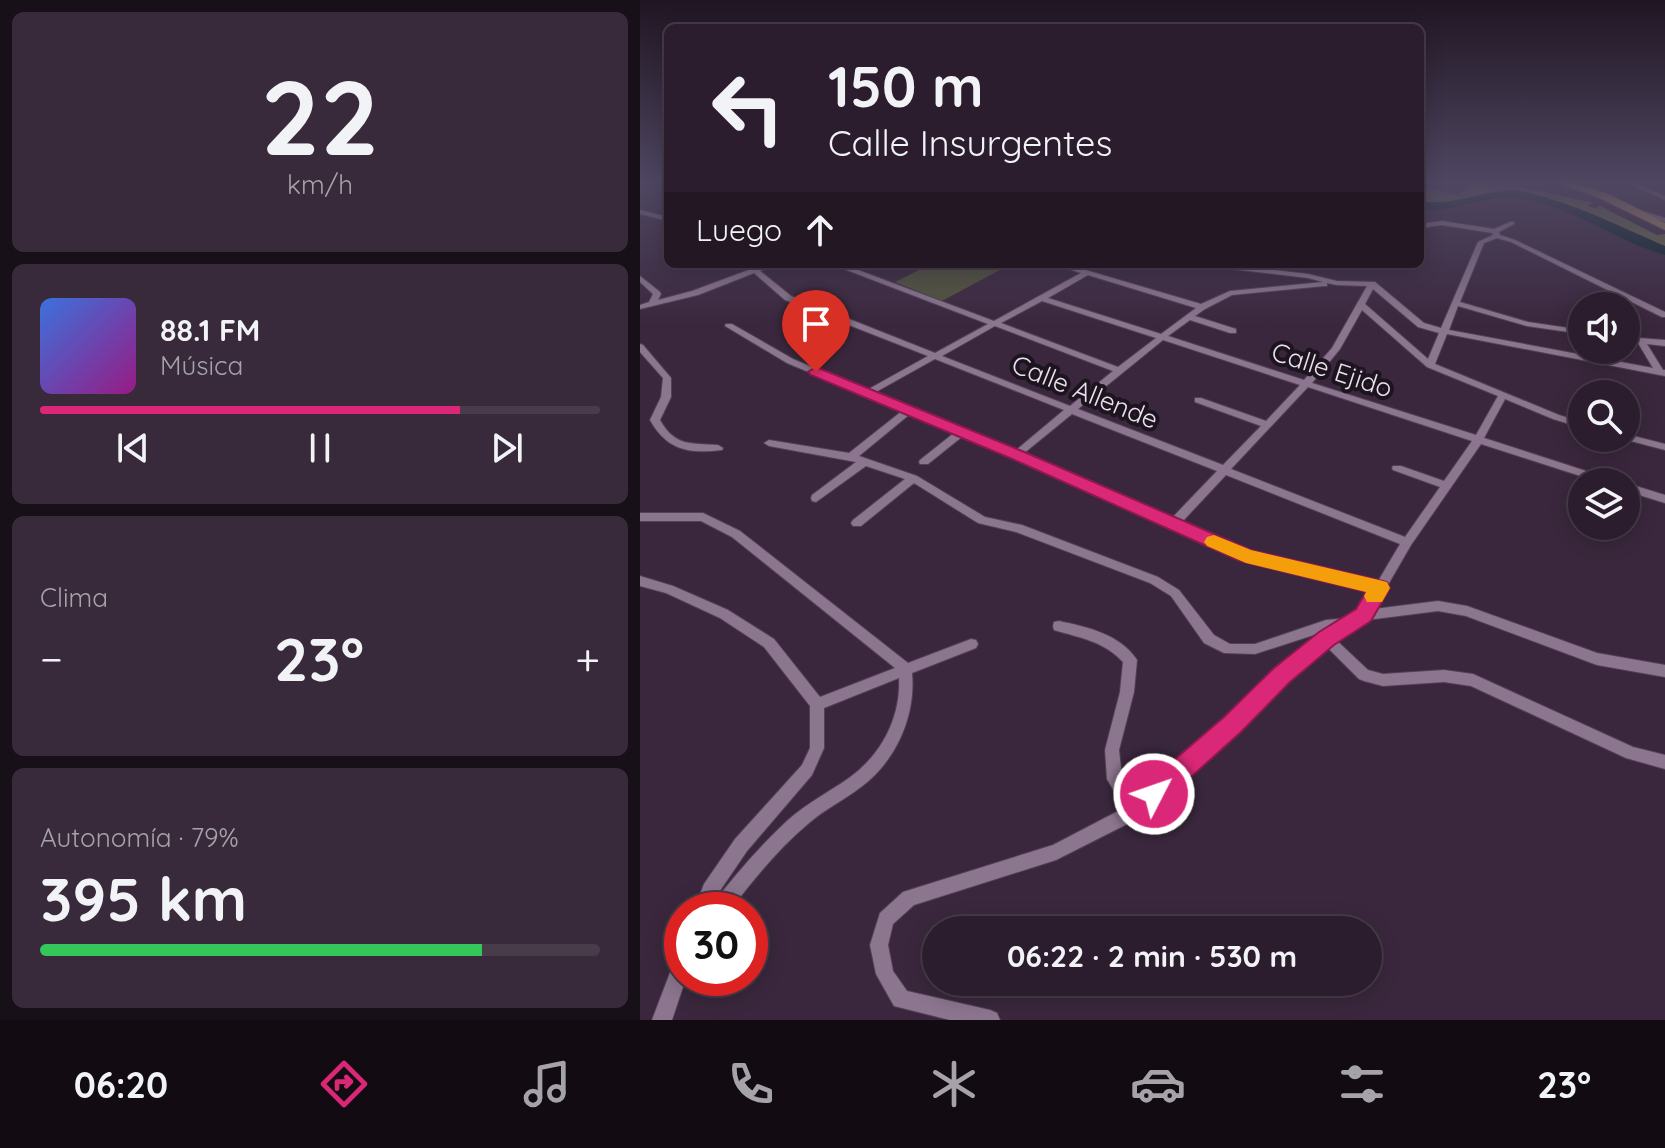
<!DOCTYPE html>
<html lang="es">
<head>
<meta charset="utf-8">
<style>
	:root { --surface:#2c1d2e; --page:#382a3a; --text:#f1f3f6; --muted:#a6a2aa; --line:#483b4a; --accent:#db2777 }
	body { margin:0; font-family:Quicksand,sans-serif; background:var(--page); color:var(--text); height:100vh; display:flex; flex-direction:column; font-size:30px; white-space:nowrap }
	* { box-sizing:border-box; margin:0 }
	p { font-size:26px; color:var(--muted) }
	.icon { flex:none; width:44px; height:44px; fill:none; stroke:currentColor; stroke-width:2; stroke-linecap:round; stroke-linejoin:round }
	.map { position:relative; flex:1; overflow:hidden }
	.side { display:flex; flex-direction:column; gap:12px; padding:12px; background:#181019; width:640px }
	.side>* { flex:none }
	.guide { position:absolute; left:24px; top:24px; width:760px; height:244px; border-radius:12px; box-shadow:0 4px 20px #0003,0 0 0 2px var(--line); background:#2c1d2e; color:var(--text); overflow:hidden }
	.tools { position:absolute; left:928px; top:292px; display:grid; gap:16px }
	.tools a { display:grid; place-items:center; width:72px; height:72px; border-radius:50%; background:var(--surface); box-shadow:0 4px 20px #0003,0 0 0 2px var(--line); font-size:40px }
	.speed { position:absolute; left:24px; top:892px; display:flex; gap:16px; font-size:40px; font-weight:700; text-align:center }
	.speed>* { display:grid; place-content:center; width:104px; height:104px; border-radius:50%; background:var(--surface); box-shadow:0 4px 20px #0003,0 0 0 2px var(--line); line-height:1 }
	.speed .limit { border:12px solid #d22; background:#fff; color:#111 }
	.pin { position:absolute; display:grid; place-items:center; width:68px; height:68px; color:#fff; margin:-82px -34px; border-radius:50% 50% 50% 0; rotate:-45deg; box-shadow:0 0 8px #0007 }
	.pin .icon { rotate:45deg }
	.me { position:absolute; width:88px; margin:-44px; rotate:49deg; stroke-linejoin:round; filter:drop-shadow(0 0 6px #0008) }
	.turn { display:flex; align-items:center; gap:28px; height:168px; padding:0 32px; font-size:36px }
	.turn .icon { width:104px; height:104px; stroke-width:2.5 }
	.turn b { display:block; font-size:56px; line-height:68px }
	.then { display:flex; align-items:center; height:76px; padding:0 32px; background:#0003; gap:16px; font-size:30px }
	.big { font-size:60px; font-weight:800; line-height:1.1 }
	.side .card { flex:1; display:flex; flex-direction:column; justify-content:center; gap:12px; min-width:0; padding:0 28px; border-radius:12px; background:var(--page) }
	.side .dial { align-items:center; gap:0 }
	.dial b { font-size:104px; line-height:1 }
	.song { display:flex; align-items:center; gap:24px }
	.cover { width:96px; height:96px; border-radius:12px; background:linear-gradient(135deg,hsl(220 70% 55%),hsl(310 70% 35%)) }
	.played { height:8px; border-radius:4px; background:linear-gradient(90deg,var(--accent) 75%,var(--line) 75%) }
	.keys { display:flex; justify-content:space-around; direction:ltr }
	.heat { display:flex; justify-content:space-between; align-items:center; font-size:44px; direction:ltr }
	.charge { height:12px; border-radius:6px; background:linear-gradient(90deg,#34c759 79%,var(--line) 0) }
	.trip { position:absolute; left:282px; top:916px; width:460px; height:80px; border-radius:40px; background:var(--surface); box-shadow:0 4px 20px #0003,0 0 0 2px var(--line); font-weight:800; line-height:80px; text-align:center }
	.dock { display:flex; height:128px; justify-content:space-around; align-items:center; background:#120c12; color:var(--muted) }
	.dock .icon { width:56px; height:56px }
	.dock .active { color:var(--accent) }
	.dock b { font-size:36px; color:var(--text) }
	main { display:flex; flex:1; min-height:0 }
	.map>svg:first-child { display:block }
	.green { fill:#51533a }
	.forest { fill:#686b44 }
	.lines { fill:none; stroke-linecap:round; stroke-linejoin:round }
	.river { fill:#052324; fill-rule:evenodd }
	.street-casing { stroke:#524254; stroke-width:2 }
	.primary-casing { stroke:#524254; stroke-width:2 }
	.street { fill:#8c768f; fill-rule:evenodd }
	.primary { fill:#b8935b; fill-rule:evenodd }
	.route { fill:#db2777; stroke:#8e194d; stroke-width:2 }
	.slow { fill:#f59e0b }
	.labels { text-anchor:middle; stroke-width:8; stroke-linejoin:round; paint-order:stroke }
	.street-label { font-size:26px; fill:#ece0ee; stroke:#1c141e }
</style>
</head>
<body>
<main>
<section class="side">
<div class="card dial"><b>22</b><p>km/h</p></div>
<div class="card">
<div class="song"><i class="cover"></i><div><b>88.1 FM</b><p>Música</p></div></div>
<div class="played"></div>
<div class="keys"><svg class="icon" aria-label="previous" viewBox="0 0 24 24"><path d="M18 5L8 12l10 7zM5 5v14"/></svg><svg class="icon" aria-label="pause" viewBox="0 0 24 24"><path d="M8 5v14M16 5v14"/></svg><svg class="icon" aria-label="next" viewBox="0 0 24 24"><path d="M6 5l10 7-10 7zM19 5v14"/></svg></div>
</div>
<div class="card"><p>Clima</p>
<div class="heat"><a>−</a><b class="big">23°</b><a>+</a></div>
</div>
<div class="card"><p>Autonomía · 79%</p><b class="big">395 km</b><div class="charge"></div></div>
</section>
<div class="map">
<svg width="1025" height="1020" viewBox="0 0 1025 1020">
	<rect width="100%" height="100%" fill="#3a273d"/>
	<path class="green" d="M291,264H371L302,301L255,282Z"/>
	<path class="forest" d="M831,183H865L953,203L948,206L955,208L960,206L1017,235L1025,234V250C978,229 914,194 863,194C833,194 811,214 780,208V187L818,195L830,187Z"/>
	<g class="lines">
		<path class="river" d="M875,190C928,200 976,225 1025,246V255C974,241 930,204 876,198C843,194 814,215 780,209V201C813,207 842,190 875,190Z"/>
		<defs>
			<g id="street">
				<path d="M988,183H995L1025,196V200Z"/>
				<path d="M990,207L1025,218V222L988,210V208Z"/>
				<path d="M0,210L28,217V221L0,214Z"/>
				<path d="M802,221L854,229L870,222H874V224L859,232L860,235L875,240L1025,312V317H1022L871,242L857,238L844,243L820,302L888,322L942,330V334L887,326L818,306L809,330L1013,368L998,343L986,341V337L1025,340V346L1007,344L1023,370H1025V376L807,334L795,364L919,415L942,422V428L913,419L865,399L844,438L974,480L975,482H959L841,444L771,545L734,609L798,601L827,606L957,653L1025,665V677L957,665L826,616L798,611L727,620L695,639L728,670L743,674L804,670L833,674L993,747L1025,755V769L986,758L831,686L804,682L743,686L724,681L719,679L686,646L647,679L598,730L501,817L416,860L274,905L253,924L248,945L253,971L267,991L350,1010L357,1013L360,1020H310L254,1006L236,974L230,945L240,913L263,892L413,845L484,808L467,779L465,750L480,692L483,662C464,641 440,638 414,630L413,626L414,622L419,621C447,627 480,634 497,660L494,692L479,750L482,777L497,799L588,720L637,671L689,630L615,654L584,653L564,643L531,596L510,583L376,532L338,523L274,483L221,526H213L211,523L213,520L265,479L226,466L176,502L172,501L171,498L172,495L216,462L129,446L124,443L129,440L209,453L262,411L147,363L85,326L86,324H92L153,359L227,390L288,356L145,300L114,273L58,295L0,309V305L9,302L13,294L0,282V276L20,292L21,294L18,300L52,291L125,264H136L120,271L151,296L295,353L348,324L191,264H202L354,321L441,273L413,264H425L561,304L590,291L683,282L668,278L565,266L561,264H583L668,274L697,281L735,282L784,323L801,328L838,242L853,235L852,233L802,225L780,228V224ZM448,275L556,308L521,334L408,298ZM687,283L697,285L727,286L692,348L664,380L528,336L550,320L590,333H596V329L555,316L565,309L592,295L684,286H687ZM733,289L778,327L799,333L788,359L725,304ZM402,301L516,338L478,367L361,323ZM722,310L787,367L858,396L836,435L672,383L700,349ZM355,326L473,371L430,406L302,356ZM523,340L660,385L626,421L561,398H555V402L621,426L583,465L438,409ZM295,359L424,410L375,451L234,393ZM668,387L832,441L804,481L761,466H753L752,468L753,470L800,487L765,537L591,469ZM270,414L314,433L280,460L279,462L280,464H288L323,436L602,559L732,591L720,611L709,618L686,620L615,644H590L574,635L539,590L518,577L382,525L345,517L277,476L219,456ZM432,414L577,471L531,519L383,454ZM586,475L760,544L737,583L609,552L541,523Z"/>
				<path d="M0,344L3,345L31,378V397L20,420C35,447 51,443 78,445L83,448L82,450C48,454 27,450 10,420L21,397L23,378L0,352Z"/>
				<path d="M986,434L1025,444V450L983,439L982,438H986Z"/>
				<path d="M986,483L1025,495V503L986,491Z"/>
				<path d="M0,513H63L100,531L268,663L331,639L336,640L338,644L336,648L272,673C276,716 256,761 221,787C204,800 185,809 169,823C139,848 114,879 90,910H54L64,884L95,839L162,765L170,748V706L124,647L80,618L26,593L0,586V576L33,586L88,610L134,639L180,697L255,668L92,537L61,521H0ZM259,678C261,718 241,755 209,778C189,792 167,803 148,820C121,845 97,873 74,902L77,895L107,851L172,775L184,748V708Z"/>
				<path d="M42,954V978H46L32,1020H12L36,957Z"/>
			</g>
			<path id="primary" d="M917,183C954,181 993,207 1025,223V230L955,196Z"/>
		</defs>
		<use href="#street" class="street-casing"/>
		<use href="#primary" class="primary-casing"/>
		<use href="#street" class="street"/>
		<use href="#primary" class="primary"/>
	</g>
	<linearGradient id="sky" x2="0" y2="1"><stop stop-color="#201522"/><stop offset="0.56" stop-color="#4f4762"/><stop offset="1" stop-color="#4f4762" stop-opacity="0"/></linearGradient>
	<rect width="1025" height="325" fill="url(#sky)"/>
	<path class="route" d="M176,367L382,451L611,550L739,580L747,582L750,588L731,621L694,645L650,682L601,732L523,802L514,806L505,802L502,794L505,785L584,717L634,668L679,632L716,609L726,592L600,561L370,458L171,375L168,372Z"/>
	<path class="slow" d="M574,535L611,550L739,580L747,582L750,588L742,602H727L724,596L726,592L606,563L567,546L564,542L567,537Z"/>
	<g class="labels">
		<g class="street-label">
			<text transform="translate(692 370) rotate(18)" y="9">Calle Ejido</text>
			<text transform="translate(445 392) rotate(22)" y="9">Calle Allende</text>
		</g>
	</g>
</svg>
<div class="tools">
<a><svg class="icon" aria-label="sound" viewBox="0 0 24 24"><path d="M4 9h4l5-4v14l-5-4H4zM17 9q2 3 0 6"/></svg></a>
<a><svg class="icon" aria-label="search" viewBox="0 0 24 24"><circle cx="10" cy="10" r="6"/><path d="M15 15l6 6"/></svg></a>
<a><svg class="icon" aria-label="layers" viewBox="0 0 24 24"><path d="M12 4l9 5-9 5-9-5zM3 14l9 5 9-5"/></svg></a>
</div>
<div class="speed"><div class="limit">30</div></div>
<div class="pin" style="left:176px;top:372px;background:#d93025"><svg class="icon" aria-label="arrive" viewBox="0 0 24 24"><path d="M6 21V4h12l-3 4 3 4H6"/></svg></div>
<svg class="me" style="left:514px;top:794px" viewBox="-20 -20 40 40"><circle r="17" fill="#db2777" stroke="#fff" stroke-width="3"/><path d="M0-11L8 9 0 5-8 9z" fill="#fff"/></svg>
<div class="trip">06:22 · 2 min · 530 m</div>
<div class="guide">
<div class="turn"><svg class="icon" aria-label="left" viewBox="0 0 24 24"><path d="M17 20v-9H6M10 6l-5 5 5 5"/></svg><div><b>150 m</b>Calle Insurgentes</div></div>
<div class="then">Luego<svg class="icon" aria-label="ahead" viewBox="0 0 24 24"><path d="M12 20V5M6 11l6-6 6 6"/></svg></div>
</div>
</div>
</main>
<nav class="dock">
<b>06:20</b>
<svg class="icon active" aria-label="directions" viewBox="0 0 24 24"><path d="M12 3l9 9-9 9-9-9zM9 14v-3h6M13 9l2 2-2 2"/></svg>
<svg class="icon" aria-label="music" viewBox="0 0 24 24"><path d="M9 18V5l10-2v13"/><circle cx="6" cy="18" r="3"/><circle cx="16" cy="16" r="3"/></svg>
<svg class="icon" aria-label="phone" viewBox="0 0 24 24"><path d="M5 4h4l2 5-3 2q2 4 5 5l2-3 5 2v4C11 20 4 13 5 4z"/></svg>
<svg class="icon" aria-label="climate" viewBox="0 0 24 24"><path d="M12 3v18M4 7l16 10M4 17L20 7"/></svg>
<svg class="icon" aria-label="car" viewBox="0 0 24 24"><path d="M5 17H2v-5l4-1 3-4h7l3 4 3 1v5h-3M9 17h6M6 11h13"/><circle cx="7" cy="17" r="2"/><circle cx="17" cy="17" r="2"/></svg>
<svg class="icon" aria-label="filters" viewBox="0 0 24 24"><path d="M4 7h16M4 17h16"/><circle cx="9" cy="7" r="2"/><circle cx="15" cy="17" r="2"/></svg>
<b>23°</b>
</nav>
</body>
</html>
